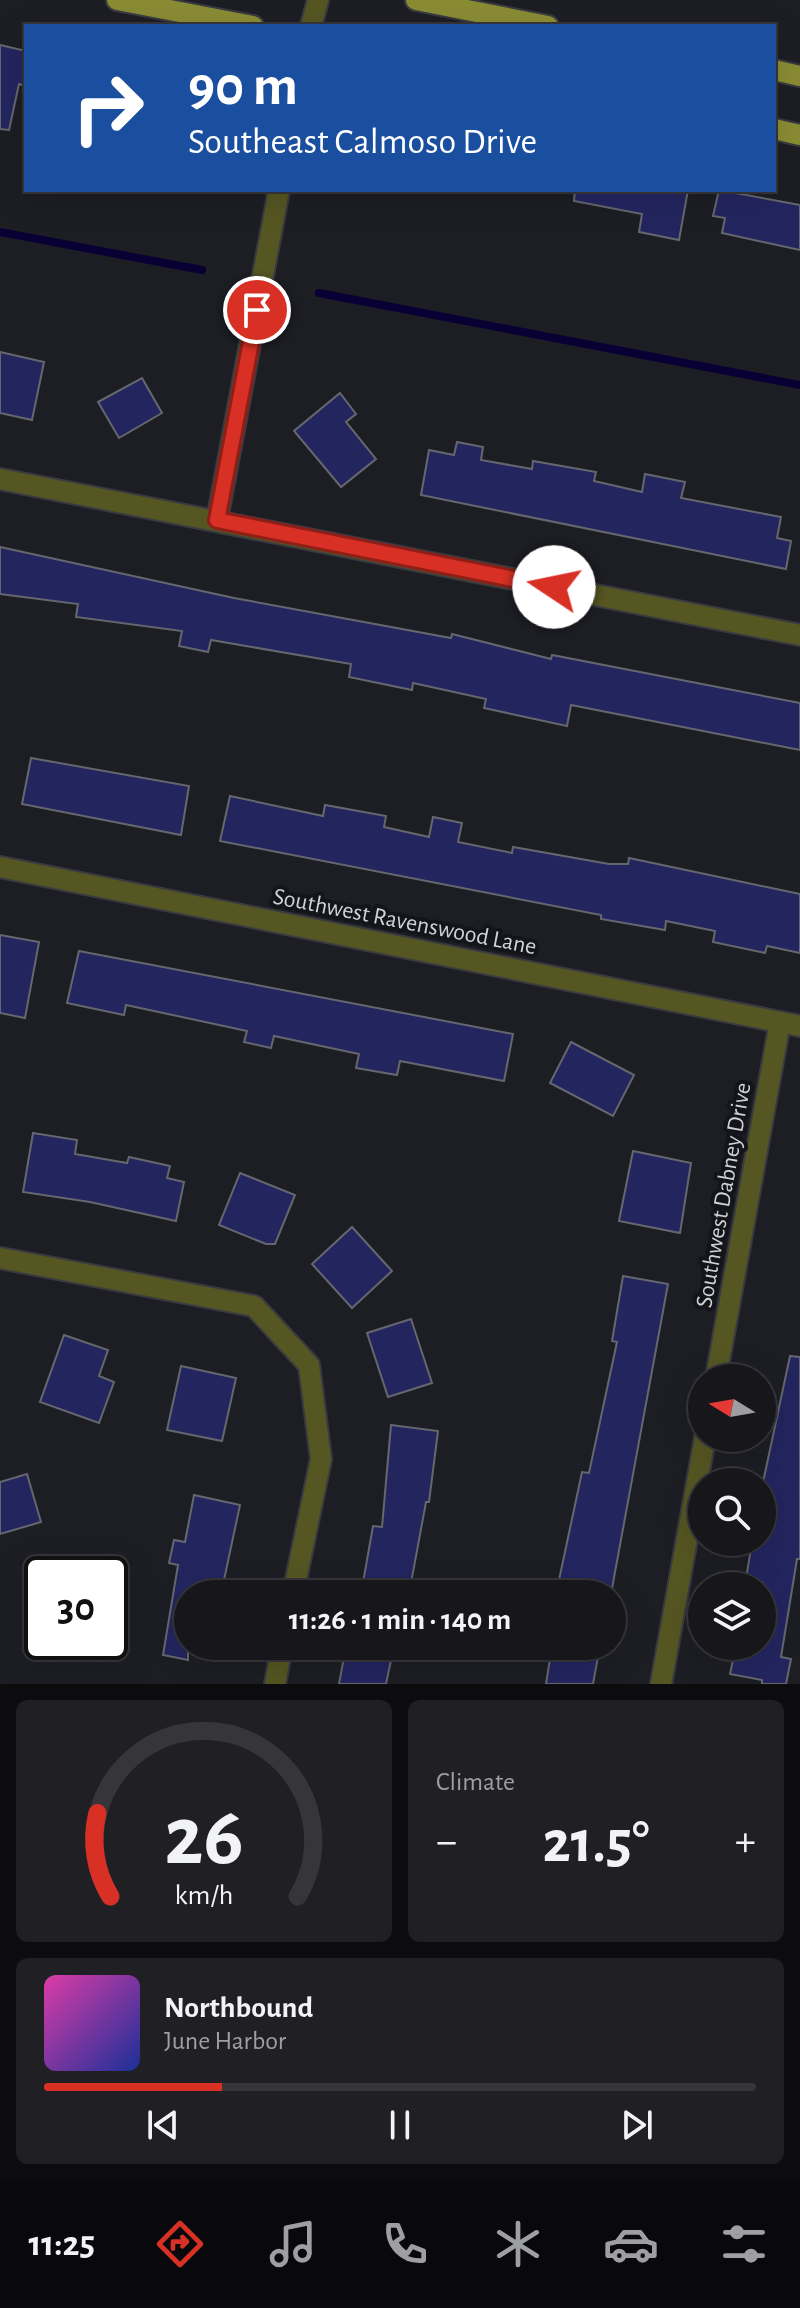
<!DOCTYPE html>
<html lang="en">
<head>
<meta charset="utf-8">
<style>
	:root { --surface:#16161b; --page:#1f1f24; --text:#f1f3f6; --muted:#9e9fa3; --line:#35353a; --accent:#d93025 }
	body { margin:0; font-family:"Alegreya Sans",sans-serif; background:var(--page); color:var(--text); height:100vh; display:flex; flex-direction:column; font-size:30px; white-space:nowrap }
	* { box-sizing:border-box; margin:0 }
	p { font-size:26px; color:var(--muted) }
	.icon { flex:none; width:44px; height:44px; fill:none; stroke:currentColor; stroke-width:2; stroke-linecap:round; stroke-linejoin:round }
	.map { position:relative; height:1684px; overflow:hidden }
	.details { display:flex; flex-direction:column; gap:16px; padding:16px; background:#0c0c0f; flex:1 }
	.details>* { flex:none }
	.hud { position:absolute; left:24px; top:24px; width:752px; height:168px; border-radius:0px; box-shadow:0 8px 32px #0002,0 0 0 2px var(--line); background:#1a4fa0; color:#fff; overflow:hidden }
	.needle { width:52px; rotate:281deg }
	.buttons { position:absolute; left:688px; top:1364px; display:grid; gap:16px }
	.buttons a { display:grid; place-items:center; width:88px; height:88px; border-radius:50%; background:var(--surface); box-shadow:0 8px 32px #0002,0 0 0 2px var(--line); font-size:40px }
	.speed { position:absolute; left:24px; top:1556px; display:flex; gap:16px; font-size:40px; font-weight:700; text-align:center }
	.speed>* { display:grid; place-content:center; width:104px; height:104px; border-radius:50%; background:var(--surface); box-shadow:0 8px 32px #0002,0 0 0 2px var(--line); line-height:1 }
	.speed .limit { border:4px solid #111; border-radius:12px; background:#fff; color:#111 }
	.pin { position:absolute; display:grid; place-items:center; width:68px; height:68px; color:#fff; margin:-34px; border:4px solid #fff; border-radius:50%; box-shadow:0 2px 8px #0007 }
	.me { position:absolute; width:88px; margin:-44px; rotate:281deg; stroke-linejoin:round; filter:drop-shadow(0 0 6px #0008) }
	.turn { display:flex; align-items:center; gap:28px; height:168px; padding:0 32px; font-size:36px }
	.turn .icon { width:104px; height:104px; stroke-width:2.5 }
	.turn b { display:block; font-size:56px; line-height:68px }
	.big { font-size:60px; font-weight:600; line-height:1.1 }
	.details .widget { flex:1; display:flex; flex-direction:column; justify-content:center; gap:12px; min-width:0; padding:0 28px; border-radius:12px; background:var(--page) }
	.details .dial { align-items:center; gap:0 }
	.dial svg { height:208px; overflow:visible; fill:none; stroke:var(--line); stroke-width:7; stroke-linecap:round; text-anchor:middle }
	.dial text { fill:var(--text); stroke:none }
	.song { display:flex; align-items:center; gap:24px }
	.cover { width:96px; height:96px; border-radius:12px; background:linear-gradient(135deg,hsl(320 70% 55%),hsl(230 70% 35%)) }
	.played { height:8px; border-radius:4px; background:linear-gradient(90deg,var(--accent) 25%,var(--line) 25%) }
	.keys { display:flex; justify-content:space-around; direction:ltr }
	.heat { display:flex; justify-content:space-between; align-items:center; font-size:44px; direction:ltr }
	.details .tiles { flex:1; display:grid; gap:16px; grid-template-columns:1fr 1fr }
	.widget:last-child { grid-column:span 2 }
	.trip { position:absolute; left:174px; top:1580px; width:452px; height:80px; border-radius:40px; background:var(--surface); box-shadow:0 8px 32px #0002,0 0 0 2px var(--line); font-weight:600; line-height:80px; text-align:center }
	.menu { display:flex; height:128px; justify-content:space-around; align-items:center; background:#09090b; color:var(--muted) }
	.menu .icon { width:56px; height:56px }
	.menu .current { color:var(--accent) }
	.menu b { font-size:36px; color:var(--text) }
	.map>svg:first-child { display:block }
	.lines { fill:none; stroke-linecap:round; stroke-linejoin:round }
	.stream { stroke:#080034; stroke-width:8 }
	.building { fill:#23255f; stroke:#66676e; stroke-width:2 }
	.minor-casing { stroke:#3a3b40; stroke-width:24 }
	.major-casing { stroke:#3a3b40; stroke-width:24 }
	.minor { stroke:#555622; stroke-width:20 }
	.major { stroke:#8a8c34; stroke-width:20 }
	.route-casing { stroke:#8d1f18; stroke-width:20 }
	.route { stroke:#d93025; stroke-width:14 }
	.labels { text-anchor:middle; stroke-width:8; stroke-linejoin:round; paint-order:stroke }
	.street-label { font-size:24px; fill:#d1d2d6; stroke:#14151b }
</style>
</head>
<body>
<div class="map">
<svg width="800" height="1684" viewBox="0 0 800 1684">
	<rect width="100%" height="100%" fill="#1d1e24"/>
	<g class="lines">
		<g class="stream">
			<path d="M0,232L202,270"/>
			<path d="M319,293L800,385"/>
		</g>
	</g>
	<g class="building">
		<path d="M0,45L26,51V86L19,84L9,130L0,129Z"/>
		<path d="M575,190H688L679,240L639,232L642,214L574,201Z"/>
		<path d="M719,190L800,205V250L722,233L725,218L713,216Z"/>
		<path d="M0,352L44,362L32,420L0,413Z"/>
		<path d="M142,378L162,413L119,438L98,402Z"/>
		<path d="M340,393L356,414L346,422L376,459L341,487L294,431Z"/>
		<path d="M457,442L483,447L481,460L532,469L533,461L596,472L594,481L642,492L645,474L685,482L681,498L781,517L777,538L791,541L786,569L421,495L429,450L454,455Z"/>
		<path d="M0,547L234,598L451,638L452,634L551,659L552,655L800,703V750L571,705L567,726L484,708L486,699L413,683L412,690L349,677L351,664L211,640L208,652L179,646L182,631L76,617L78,604L0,594Z"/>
		<path d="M31,758L189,786L181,835L22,804Z"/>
		<path d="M230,796L323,816L325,805L386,816L384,827L429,837L433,817L462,823L458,842L512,853L513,847L609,864H628L629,858L800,894V953L767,946L765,953L713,942L715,931L666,921L665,930L601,919V915L220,841Z"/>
		<path d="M0,935L39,942L25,1018L0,1013Z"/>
		<path d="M79,951L513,1034L504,1081L400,1061L397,1075L356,1068L359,1054L274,1036L271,1048L244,1042L247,1031L126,1005L124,1015L67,1003Z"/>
		<path d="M571,1042L634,1075L613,1116L550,1083Z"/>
		<path d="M33,1133L77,1140L75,1154L127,1163L129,1157L170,1166L167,1178L184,1182L176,1221L90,1202L23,1192Z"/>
		<path d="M633,1151L691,1163L680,1233L619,1221Z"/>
		<path d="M240,1173L295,1195L275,1244H266L219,1225Z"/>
		<path d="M352,1227L392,1271L352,1308L312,1264Z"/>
		<path d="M623,1276L668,1284L611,1594H556L582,1472L589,1473L617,1342L612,1341Z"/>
		<path d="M411,1319L432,1383L388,1397L367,1333Z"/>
		<path d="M64,1335L108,1350L99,1376L114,1382L99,1423L40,1402Z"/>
		<path d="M790,1356L800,1357V1559H797L781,1657L791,1659L786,1684H762V1680L730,1674L736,1646H762V1582L746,1579L752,1542H762V1487Z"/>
		<path d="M181,1366L236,1378L222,1441L167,1430Z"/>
		<path d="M391,1425L438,1431L429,1502H426L409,1594H361L373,1526L382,1527Z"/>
		<path d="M27,1474L41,1522L0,1534V1482Z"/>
		<path d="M194,1495L240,1505L221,1594H188V1660L163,1655L178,1565L169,1563L174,1540L185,1542Z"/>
		<path d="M346,1646H394L386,1684H339Z"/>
		<path d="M552,1646H600L593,1684H546Z"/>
	</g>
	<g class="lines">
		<defs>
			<g id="minor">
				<path d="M311,26L318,0"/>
				<path d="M0,479L800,635"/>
				<path d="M217,520L279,190"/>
				<path d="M0,867L800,1026"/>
				<path d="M0,1258L254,1306L309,1365L321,1459L293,1594"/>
				<path d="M716,1378L780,1022"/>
				<path d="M275,1684L282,1646"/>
				<path d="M661,1684L705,1438"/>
			</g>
			<g id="major">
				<path d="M117,0L253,26"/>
				<path d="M416,0L548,26"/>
				<path d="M774,70L800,76"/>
				<path d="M774,129L800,135"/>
			</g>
		</defs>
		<use href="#minor" class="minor-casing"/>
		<use href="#major" class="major-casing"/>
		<use href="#minor" class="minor"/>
		<use href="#major" class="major"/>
	</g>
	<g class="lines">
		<defs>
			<path id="route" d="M257,310L217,520L554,587"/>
		</defs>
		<use href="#route" class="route-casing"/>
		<use href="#route" class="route"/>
	</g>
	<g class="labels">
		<g class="street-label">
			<text transform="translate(405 921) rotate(11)" y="8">Southwest Ravenswood Lane</text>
			<text transform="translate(723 1195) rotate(-80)" y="8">Southwest Dabney Drive</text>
		</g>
	</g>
</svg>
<div class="buttons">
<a><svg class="needle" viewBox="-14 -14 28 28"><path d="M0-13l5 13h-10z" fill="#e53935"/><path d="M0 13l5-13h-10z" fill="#9e9fa3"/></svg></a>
<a><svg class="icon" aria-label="search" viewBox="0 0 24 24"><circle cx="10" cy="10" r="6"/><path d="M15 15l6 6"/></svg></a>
<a><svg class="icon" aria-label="layers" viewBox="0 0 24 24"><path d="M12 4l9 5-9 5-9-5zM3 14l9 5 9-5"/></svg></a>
</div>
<div class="speed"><div class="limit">30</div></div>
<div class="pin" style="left:257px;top:310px;background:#d93025"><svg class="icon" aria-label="arrive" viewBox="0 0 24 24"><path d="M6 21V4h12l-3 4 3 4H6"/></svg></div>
<svg class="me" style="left:554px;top:587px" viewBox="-20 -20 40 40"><circle r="19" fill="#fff"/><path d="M0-13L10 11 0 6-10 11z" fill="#d93025"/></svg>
<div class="trip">11:26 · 1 min · 140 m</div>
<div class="hud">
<div class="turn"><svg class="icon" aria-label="right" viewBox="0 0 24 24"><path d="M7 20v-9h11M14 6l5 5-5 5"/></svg><div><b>90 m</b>Southeast Calmoso Drive</div></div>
</div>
</div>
<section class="details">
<div class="tiles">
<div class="widget dial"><svg viewBox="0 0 100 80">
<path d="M14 69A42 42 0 1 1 86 69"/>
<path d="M14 69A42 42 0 0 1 9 37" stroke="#d93025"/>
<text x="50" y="56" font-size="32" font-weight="700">26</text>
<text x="50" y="72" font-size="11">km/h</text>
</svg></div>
<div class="widget"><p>Climate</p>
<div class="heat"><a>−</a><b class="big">21.5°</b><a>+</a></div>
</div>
<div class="widget">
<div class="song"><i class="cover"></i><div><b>Northbound</b><p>June Harbor</p></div></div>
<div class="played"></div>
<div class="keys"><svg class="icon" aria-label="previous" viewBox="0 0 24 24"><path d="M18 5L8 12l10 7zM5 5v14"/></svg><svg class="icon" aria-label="pause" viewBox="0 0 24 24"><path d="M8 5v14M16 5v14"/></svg><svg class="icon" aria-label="next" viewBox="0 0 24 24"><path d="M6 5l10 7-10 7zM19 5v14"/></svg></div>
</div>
</div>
</section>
<nav class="menu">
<b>11:25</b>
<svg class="icon current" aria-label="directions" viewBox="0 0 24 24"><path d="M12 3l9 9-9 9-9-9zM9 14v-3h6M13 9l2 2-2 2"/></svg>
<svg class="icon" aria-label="music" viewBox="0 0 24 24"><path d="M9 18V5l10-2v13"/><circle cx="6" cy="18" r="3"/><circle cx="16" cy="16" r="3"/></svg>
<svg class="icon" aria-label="phone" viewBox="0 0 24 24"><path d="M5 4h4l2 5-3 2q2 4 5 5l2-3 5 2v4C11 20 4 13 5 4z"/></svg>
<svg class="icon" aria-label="climate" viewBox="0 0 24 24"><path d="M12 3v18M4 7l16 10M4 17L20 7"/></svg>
<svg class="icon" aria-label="car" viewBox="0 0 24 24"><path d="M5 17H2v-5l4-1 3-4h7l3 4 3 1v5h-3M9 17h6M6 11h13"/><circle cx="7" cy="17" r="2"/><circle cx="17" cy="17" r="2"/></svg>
<svg class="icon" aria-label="filters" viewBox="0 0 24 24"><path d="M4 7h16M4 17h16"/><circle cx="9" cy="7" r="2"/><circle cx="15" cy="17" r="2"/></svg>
</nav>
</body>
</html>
